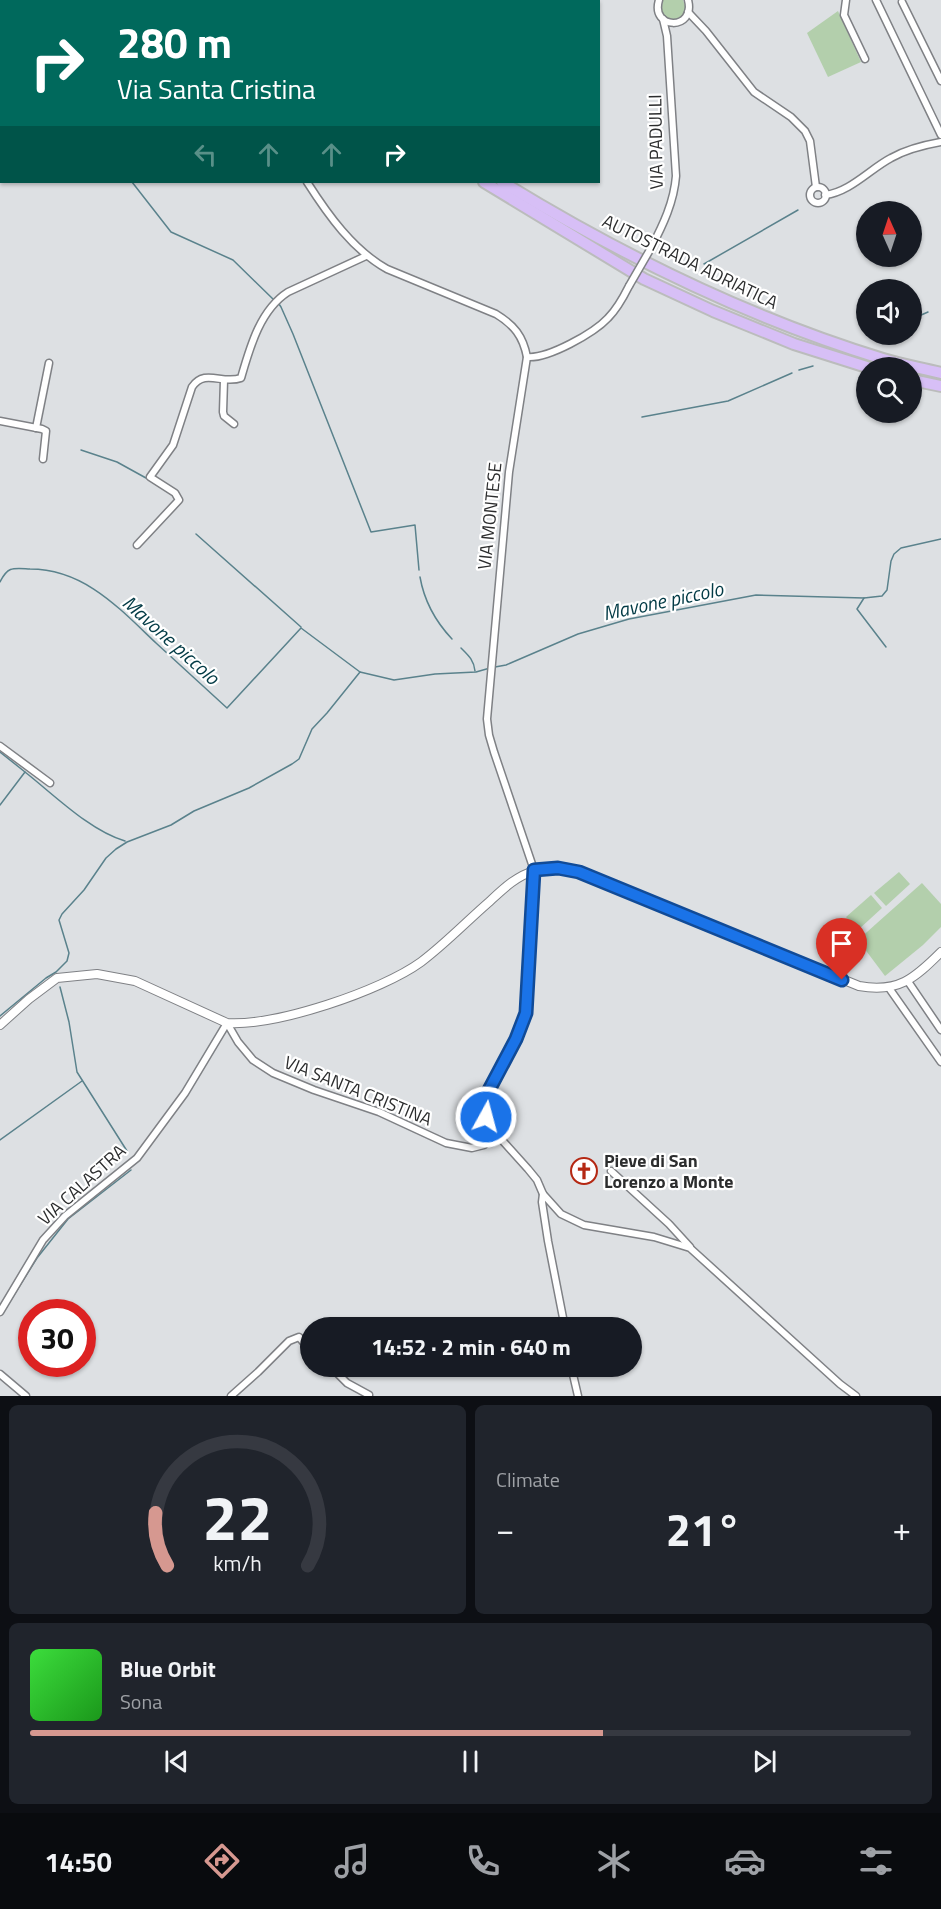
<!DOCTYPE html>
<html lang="en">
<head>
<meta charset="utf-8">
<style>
	:root { --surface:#171b24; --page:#20242c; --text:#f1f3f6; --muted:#9ea1a6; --line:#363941; --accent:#d69890 }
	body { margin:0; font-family:"Titillium Web",sans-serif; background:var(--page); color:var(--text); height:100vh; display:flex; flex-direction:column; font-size:22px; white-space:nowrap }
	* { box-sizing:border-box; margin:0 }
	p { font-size:20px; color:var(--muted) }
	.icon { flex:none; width:33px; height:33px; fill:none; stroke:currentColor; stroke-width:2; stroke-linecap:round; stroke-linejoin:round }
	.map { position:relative; height:1396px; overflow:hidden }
	.side { display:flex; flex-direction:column; gap:9px; padding:9px; background:#0d0f14; flex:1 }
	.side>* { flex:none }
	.top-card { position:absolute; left:0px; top:0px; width:600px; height:183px; box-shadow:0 2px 4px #0004; background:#00695c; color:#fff; overflow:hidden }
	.needle { width:39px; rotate:357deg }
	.controls { position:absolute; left:856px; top:201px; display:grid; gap:12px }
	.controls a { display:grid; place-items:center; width:66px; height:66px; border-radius:50%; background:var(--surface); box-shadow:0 2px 4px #0004; font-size:30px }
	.speed { position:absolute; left:18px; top:1299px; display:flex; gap:12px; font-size:30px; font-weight:700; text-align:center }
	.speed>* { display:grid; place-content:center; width:78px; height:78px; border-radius:50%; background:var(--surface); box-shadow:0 2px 4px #0004; line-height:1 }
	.speed .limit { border:9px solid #d22; background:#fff; color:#111 }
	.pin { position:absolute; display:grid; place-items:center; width:51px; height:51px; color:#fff; margin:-62px -26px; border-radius:50% 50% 50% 0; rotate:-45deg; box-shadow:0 0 6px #0007 }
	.pin .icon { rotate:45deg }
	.me { position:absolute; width:66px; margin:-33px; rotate:7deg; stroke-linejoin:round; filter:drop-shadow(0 0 4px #0008) }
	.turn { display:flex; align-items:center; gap:21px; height:126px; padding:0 18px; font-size:27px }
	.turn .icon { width:78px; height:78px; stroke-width:2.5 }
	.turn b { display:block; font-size:42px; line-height:51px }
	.lanes { display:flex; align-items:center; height:57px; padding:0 18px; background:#0003; justify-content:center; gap:30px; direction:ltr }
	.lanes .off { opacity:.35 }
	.big { font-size:45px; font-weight:700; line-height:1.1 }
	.side .widget { flex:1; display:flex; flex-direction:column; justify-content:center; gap:9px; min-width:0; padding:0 21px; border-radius:9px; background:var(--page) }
	.side .dial { align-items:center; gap:0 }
	.dial svg { height:156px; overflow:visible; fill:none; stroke:var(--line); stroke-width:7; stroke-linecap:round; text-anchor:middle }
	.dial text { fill:var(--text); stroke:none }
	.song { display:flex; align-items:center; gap:18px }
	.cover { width:72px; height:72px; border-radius:9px; background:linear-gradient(135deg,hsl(120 70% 55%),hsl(120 70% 35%)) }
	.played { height:6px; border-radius:3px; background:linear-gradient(90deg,var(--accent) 65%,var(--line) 65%) }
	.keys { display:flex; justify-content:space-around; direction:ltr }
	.heat { display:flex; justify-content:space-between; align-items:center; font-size:33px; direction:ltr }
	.side .tiles { flex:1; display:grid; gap:9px; grid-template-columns:1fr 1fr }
	.widget:last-child { grid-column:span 2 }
	.trip { position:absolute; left:300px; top:1317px; width:342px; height:60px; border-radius:30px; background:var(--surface); box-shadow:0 2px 4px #0004; font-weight:700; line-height:60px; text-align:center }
	.menu { display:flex; height:96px; justify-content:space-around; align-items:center; background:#090b0e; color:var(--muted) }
	.menu .icon { width:42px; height:42px }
	.menu .current { color:var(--accent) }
	.menu b { font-size:27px; color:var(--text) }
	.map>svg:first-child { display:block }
	.green { fill:#b3cfac }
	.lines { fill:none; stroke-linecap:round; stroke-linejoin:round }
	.stream { stroke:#5a828c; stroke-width:1.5 }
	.minor-casing { stroke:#7f8185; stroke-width:9 }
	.tertiary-casing { stroke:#7f8185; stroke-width:10 }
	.motorway-casing { stroke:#bbbcbc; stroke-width:14 }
	.minor { stroke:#fff; stroke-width:6 }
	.tertiary { stroke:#fff; stroke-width:8 }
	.motorway { stroke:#d7bff6; stroke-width:10 }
	.minor-bridge-casing { stroke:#7f8185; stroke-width:9; stroke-linecap:butt }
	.minor-bridge { stroke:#fff; stroke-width:6 }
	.route-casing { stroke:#114b97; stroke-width:15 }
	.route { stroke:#1a73e8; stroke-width:10 }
	.labels { text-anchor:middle; stroke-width:4.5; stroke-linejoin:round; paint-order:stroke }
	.street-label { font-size:18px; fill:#2c2d2e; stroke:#fff }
	.poi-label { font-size:18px; font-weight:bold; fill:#2c2d2e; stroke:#fff; text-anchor:start }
	.water-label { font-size:20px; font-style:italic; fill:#023a45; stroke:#fff }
</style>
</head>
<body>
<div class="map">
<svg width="941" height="1396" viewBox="0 0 941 1396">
	<rect width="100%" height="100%" fill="#dde0e3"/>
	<g class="green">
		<path d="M663,0H683L686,9C683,18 678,20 670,21L661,13Z"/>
		<path d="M838,11L861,62L828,77L807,33Z"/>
		<path d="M899,872L910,884L886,906L874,893Z"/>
		<path d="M922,883L941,904V927L923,945L885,976L858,940Z"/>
		<path d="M871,895L882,908L858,930L846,917Z"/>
	</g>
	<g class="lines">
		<g class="stream">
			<path d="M132,182L171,232L233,260L274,300"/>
			<path d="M704,264L798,210"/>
			<path d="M279,304L281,307L293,334L371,532L415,525L419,570"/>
			<path d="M912,319L928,312"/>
			<path d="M799,370L813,366"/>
			<path d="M642,417L728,401L792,373"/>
			<path d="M81,450L117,462L146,478"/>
			<path d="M196,534L301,627"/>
			<path d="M420,577C424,600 436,622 452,639"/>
			<path d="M0,582C8,566 13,568 30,569C84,569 119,608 156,643C180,665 203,686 227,708L301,628L360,672"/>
			<path d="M864,598L857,609L886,647"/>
			<path d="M461,648C468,655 474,660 475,671"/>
			<path d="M495,667L506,665L578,634L629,619L756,595L864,598L882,596L887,590L891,561L894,554L901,548L941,539"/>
			<path d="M0,752L25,772"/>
			<path d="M0,805L25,772C53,794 90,831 125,841"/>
			<path d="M60,987L69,1022L77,1072L127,1151"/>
			<path d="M0,1016L46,978L56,972L67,961L69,953L59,920L62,914L84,890L106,858L116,849L127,842L171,825L194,811L249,788L292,764L299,759L312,729L327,713L360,672L394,680L435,674L476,672L490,668"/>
			<path d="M0,1140L82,1081"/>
			<path d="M4,1311L37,1258L68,1219L131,1170"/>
		</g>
		<defs>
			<g id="minor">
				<path d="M151,0L154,2"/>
				<path d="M659,0C650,30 696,31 688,0"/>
				<path d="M846,0L844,15L865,59"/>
				<path d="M876,0L941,135"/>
				<path d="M93,2L94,0"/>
				<path d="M902,2L941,81"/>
				<path d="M688,12L706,31L754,92L791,117L805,131L810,141L816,187"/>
				<path d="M0,97L2,96"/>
				<path d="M307,182C328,215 353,250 387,269L496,314C514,325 523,336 527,357L509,472L487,719L489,735L494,752L534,870L528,998L526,1013L516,1039L489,1090L486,1105V1117L492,1129L528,1169L537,1180L543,1194L561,1214L584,1225L654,1237L690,1248L840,1384L856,1396"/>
				<circle cx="818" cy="195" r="8"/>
				<path d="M825,195C850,192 870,169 891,158C907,149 924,145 941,142"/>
				<path d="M651,248C663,225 674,202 676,176L667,36L663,19"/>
				<path d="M527,357C548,359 594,333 608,318C617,309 623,298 629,286"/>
				<path d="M224,380L223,412L224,416L234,424"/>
				<path d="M0,421L42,429L46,431L43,459"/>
				<path d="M36,428L49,363"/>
				<path d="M137,545L179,500L175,493L150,477L173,445L192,387C205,368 222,385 241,378C250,347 260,310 288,292L366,256"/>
				<path d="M0,746L50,783"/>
				<path d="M907,980L941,1030"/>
				<path d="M889,988L941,1062"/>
				<path d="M227,1023L238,1042L253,1060L273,1073L314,1090L379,1112L446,1143L472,1148L484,1145L496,1136"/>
				<path d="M611,1171L669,1224L690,1247"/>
				<path d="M543,1194L542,1202L548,1241L565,1328"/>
				<path d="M0,1312L43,1240L65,1216L137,1158L185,1093L227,1023"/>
				<path d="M330,1366L347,1383L369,1395"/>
				<path d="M571,1366L578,1396"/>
				<path d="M0,1374L26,1396"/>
				<path d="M231,1396L258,1372L289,1341L299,1337L310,1350"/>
			</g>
			<path id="tertiary" d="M0,1025L29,999L57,978L97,974L135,981L227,1023C277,1026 381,991 421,962C445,944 467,921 489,902C502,890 516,876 534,871C549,866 564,869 579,872L859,986C898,993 914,979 941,952"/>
			<g id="motorway">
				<path d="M184,0L187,2"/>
				<path d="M208,0L211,2"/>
				<path d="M484,182L644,279L713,311L794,344L870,368"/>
				<path d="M502,182C621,255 749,318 883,359C902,365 922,368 941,373"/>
				<path d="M912,380L941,386"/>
			</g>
		</defs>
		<use href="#minor" class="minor-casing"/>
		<use href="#tertiary" class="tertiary-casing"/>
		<use href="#motorway" class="motorway-casing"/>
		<use href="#minor" class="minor"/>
		<use href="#tertiary" class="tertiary"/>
		<use href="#motorway" class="motorway"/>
		<defs>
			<path id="minor-bridge" d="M629,286L651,248"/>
		</defs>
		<use href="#minor-bridge" class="minor-bridge-casing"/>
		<use href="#minor-bridge" class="minor-bridge"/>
	</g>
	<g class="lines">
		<defs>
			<path id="route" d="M486,1117V1105L489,1090L516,1039L526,1013L534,870L558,868L579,872L842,980"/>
		</defs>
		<use href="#route" class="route-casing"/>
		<use href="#route" class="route"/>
	</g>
	<defs>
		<symbol id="church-ring" viewBox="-11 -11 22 22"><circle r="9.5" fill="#fff" stroke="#b52813" stroke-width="1.5"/><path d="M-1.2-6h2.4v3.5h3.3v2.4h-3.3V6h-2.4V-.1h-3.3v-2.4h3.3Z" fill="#b52813"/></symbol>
	</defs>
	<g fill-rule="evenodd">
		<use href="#church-ring" x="569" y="1156" width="30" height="30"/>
	</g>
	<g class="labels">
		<g class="street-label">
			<text transform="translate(656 142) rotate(-91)" y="6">VIA PADULLI</text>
			<text transform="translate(690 262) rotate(26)" y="6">AUTOSTRADA ADRIATICA</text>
			<text transform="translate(490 516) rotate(-84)" y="6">VIA MONTESE</text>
			<text transform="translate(358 1091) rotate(22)" y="6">VIA SANTA CRISTINA</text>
			<text transform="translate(82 1185) rotate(-42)" y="6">VIA CALASTRA</text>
		</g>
		<g class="poi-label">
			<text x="604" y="1167">Pieve di San<tspan x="604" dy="21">Lorenzo a Monte</tspan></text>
		</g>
		<g class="water-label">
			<text transform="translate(663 601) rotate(-12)" y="7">Mavone piccolo</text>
			<text transform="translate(171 640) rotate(42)" y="7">Mavone piccolo</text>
		</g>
	</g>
</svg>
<div class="controls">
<a><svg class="needle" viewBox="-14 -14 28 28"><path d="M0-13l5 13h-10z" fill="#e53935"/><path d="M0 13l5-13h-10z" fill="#9ea1a6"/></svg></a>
<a><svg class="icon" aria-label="sound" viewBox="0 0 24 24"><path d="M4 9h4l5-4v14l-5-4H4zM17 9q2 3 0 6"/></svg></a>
<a><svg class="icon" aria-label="search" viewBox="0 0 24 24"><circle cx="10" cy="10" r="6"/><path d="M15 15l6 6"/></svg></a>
</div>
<div class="speed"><div class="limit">30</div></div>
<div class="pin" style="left:842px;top:980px;background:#d93025"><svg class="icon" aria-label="arrive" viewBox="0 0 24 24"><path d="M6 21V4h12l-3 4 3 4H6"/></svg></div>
<svg class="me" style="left:486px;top:1117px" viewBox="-20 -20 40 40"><circle r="17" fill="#1a73e8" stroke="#fff" stroke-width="3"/><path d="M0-11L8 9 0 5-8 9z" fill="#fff"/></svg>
<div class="trip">14:52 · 2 min · 640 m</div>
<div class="top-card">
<div class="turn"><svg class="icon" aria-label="right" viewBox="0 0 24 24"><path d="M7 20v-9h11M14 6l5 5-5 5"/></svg><div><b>280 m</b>Via Santa Cristina</div></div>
<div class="lanes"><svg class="icon off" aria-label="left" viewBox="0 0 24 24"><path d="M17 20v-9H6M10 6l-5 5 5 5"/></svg><svg class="icon off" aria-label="ahead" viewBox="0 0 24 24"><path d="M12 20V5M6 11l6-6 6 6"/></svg><svg class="icon off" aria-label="ahead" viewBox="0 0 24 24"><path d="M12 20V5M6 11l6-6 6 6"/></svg><svg class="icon" aria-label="right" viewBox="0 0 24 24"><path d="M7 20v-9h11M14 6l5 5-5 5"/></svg></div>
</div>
</div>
<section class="side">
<div class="tiles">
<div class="widget dial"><svg viewBox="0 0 100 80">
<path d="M14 69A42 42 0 1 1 86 69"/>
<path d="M14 69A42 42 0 0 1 8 42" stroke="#d69890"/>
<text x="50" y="56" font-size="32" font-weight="700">22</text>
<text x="50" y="72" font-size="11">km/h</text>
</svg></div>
<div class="widget"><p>Climate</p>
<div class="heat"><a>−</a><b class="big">21°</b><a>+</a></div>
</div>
<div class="widget">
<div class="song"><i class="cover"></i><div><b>Blue Orbit</b><p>Sona</p></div></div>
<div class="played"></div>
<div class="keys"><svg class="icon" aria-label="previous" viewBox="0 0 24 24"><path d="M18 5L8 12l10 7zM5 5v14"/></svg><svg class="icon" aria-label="pause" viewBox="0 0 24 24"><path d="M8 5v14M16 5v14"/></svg><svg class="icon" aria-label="next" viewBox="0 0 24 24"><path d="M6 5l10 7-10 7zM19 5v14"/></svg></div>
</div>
</div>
</section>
<nav class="menu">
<b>14:50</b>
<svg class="icon current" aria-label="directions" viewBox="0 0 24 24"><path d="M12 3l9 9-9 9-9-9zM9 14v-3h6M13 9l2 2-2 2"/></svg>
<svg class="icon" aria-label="music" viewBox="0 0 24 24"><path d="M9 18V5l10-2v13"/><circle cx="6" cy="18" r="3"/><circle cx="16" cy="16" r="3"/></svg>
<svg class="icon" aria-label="phone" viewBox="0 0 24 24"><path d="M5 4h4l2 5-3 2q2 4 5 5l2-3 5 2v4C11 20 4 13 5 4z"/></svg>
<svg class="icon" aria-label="climate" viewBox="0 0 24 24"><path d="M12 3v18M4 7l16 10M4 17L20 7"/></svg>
<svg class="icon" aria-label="car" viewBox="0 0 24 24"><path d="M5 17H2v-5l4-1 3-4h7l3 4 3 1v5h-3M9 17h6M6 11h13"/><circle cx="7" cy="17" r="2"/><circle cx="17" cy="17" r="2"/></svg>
<svg class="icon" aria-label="filters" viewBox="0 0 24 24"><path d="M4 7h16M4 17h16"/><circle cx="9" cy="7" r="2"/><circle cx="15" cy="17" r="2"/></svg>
</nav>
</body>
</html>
